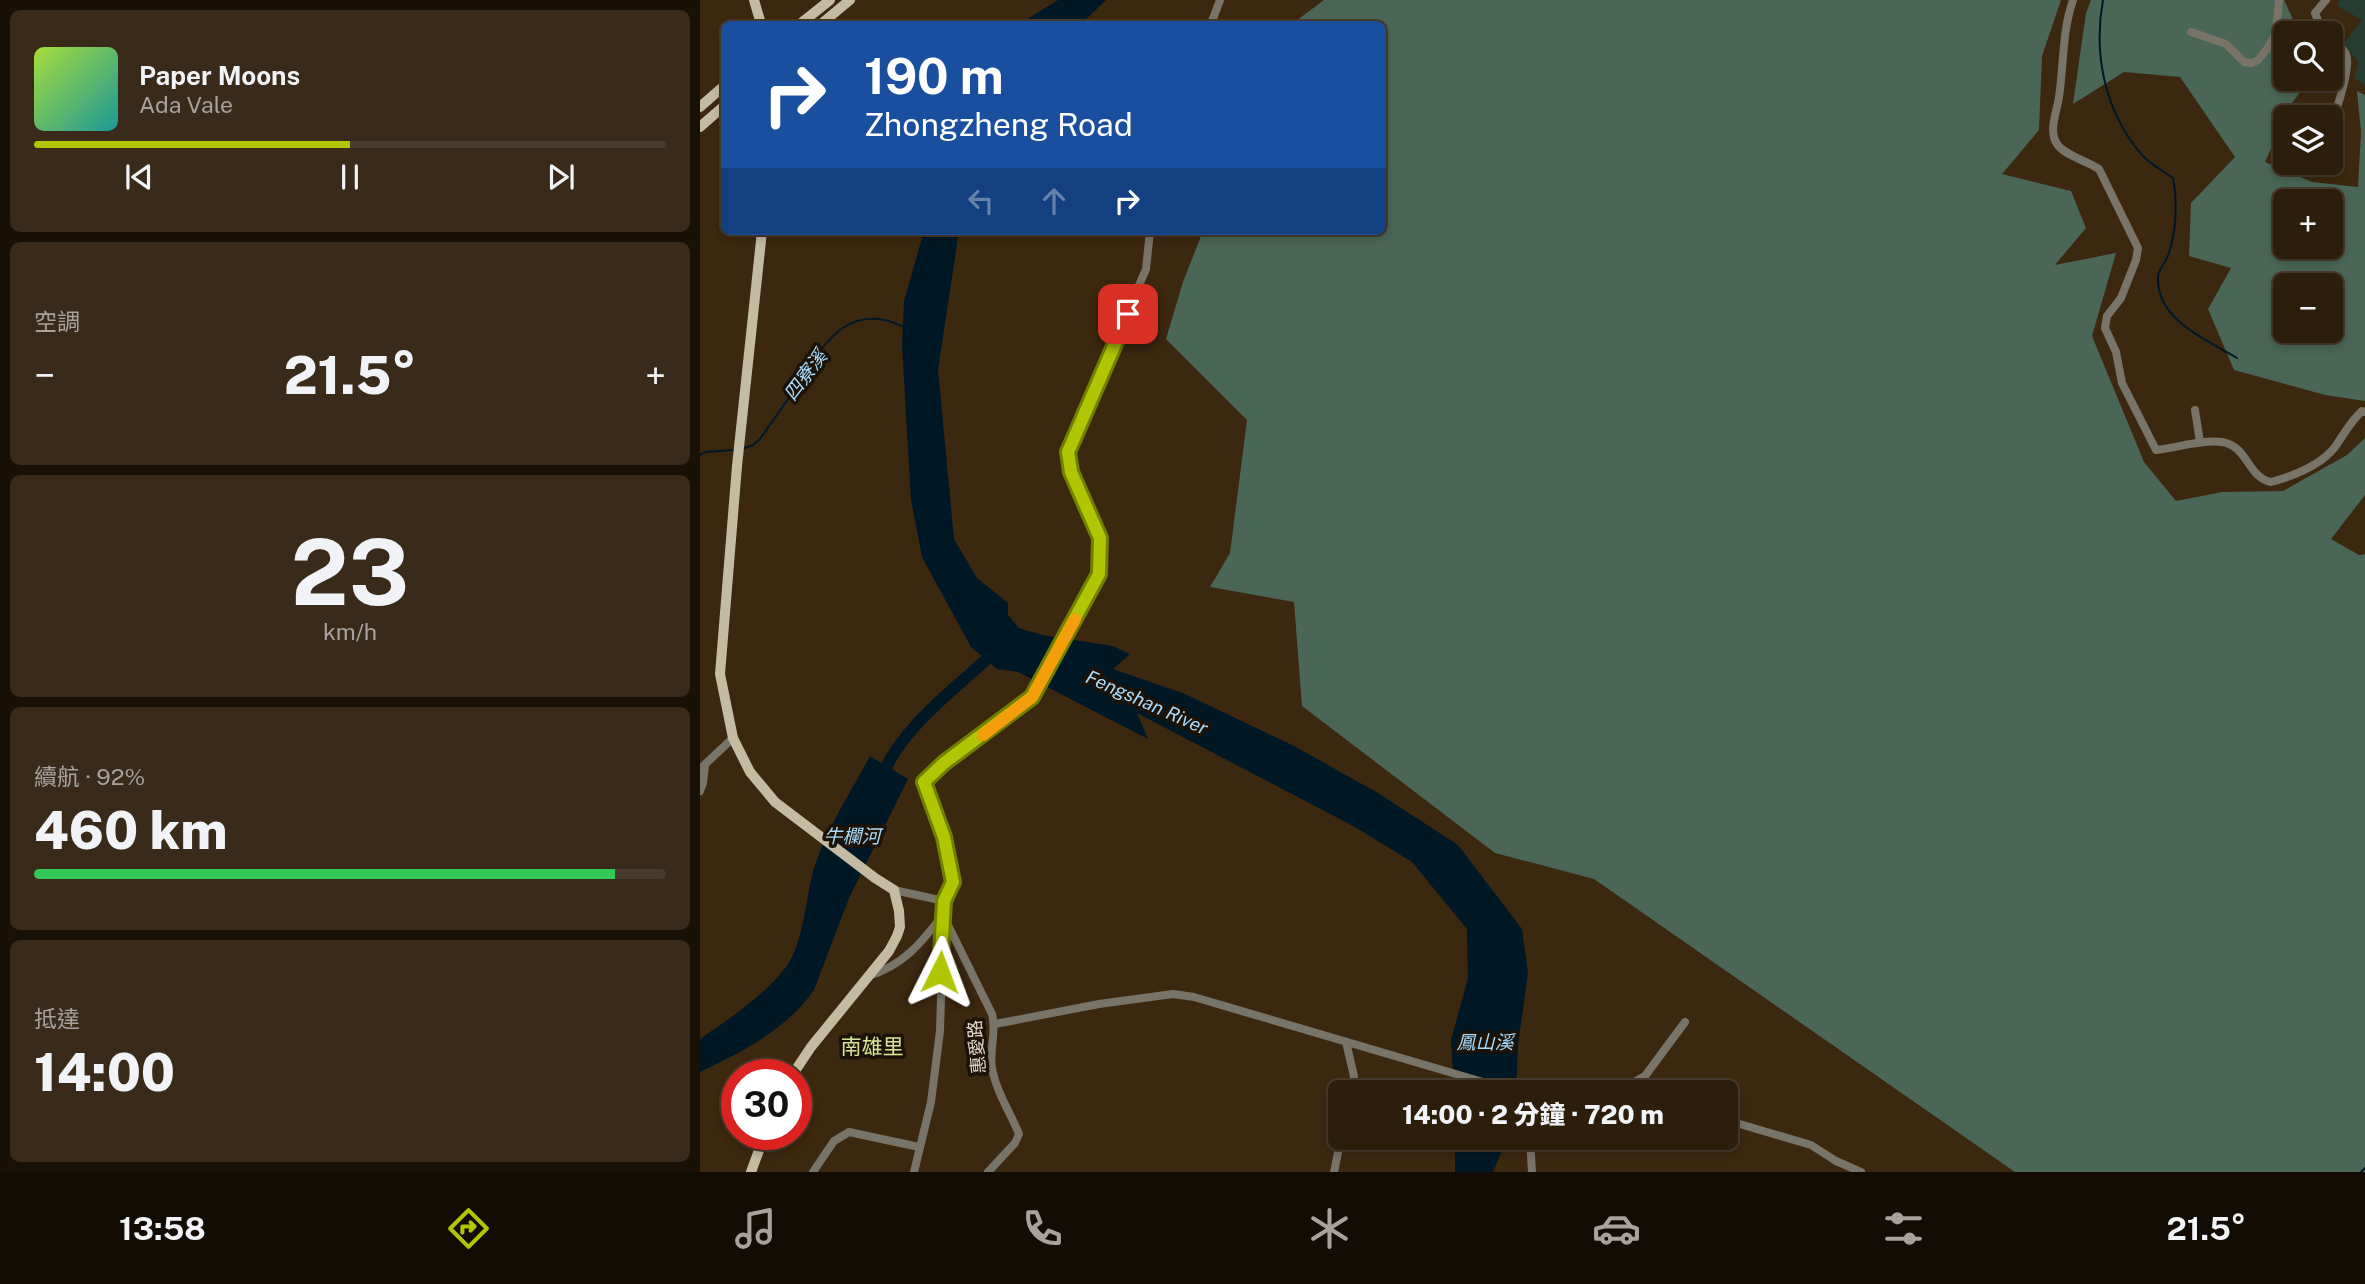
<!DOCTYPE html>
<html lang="zh-TW">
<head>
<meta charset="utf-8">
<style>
	:root { --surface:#2d1d0b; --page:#392a19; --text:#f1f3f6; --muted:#a7a29d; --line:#483b2c; --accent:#b0c503 }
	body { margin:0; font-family:"Public Sans","Noto Sans TC",sans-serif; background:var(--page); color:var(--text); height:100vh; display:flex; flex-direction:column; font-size:26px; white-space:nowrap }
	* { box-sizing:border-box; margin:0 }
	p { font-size:23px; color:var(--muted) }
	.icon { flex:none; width:38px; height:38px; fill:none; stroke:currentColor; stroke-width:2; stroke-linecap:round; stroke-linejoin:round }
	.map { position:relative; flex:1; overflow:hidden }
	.side { display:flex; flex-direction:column; gap:10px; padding:10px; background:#191006; width:700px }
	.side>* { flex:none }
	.top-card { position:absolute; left:21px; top:21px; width:665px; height:214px; border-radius:10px; box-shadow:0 4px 10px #0003,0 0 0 2px var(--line); background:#1a4fa0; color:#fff; overflow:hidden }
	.controls { position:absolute; left:1573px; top:21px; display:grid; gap:14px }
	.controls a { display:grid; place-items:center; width:70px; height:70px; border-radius:10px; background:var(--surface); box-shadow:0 4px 10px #0003,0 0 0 2px var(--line); font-size:35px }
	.speed { position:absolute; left:21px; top:1059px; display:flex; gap:14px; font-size:35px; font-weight:700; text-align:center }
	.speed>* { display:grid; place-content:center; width:91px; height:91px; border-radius:50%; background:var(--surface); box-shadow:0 4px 10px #0003,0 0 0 2px var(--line); line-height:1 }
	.speed .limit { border:10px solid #d22; background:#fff; color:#111 }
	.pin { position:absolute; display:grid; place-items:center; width:60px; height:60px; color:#fff; margin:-30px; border-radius:14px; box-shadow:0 4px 10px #0006 }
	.me { position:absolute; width:77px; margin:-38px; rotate:3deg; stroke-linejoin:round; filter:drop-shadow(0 0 5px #0008) }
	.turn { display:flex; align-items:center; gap:24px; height:147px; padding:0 28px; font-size:32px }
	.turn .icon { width:91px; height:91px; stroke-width:2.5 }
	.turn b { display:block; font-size:49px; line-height:60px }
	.lanes { display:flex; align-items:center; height:66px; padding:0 28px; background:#0003; justify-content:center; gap:35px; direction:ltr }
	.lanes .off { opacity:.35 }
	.big { font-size:52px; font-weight:800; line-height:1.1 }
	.side .card { flex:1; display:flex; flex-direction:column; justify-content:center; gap:10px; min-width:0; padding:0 24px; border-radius:10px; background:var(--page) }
	.side .dial { align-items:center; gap:0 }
	.dial b { font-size:91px; line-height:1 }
	.song { display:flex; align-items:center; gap:21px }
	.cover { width:84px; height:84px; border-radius:10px; background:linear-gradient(135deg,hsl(80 70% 55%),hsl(180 70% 35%)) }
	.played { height:7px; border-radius:4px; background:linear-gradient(90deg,var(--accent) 50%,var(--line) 50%) }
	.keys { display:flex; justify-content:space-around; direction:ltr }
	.heat { display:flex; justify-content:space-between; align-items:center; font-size:38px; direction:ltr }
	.charge { height:10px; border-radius:5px; background:linear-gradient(90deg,#34c759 92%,var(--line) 0) }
	.trip { position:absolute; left:628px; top:1080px; width:410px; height:70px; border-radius:10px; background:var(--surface); box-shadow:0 4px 10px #0003,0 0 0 2px var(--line); font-weight:800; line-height:70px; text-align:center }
	.dock { display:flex; height:112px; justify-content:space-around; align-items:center; background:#120c04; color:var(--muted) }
	.dock .icon { width:49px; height:49px }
	.dock .current { color:var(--accent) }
	.dock b { font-size:32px; color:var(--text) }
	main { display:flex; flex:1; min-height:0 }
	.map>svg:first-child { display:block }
	.green { fill:#263d31 }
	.forest { fill:#496656; fill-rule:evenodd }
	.water { fill:#001826 }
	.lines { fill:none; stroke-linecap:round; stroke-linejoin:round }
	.stream { stroke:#001826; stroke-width:2 }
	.river { stroke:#001826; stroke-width:12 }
	.minor { stroke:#787467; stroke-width:8 }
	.major { stroke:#c5bba2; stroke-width:10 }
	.route-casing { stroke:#728002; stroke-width:18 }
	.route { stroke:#b0c503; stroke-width:12 }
	.slow { stroke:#f59e0b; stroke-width:12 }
	.labels { text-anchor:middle; stroke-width:7; stroke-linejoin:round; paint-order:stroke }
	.street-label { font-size:18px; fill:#e3d6c8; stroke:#1c1208 }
	.water-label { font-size:19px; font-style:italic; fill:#a7dcff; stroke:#1c1208 }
	.quarter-label { font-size:21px; fill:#d5e497; stroke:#1c1208 }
</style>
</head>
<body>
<main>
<section class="side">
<div class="card">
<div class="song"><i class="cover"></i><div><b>Paper Moons</b><p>Ada Vale</p></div></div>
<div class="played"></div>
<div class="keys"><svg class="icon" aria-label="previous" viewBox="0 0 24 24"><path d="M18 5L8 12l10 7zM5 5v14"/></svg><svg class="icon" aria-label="pause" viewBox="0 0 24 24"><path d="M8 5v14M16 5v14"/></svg><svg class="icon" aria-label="next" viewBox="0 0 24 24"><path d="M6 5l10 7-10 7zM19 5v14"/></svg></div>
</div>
<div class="card"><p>空調</p>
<div class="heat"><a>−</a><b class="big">21.5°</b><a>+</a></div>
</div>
<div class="card dial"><b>23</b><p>km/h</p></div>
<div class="card"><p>續航 · 92%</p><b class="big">460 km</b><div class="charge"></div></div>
<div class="card"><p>抵達</p><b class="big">14:00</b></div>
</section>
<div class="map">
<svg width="1665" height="1172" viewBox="0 0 1665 1172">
	<rect width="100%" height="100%" fill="#3c270f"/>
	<path class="green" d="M1640,0H1665V85L1654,78L1659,62L1643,44L1662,20L1637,6Z"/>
	<g class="forest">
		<path d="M624,0H1361L1342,56L1339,130L1302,174L1371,191L1386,228L1355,265L1416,253L1392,336L1444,462L1476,501L1522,492L1583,491L1647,455L1665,438V495L1631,539L1659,555L1665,554V1172H1315L894,879L795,853L602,706L594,602L510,587L530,553L547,420L466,339L483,282L503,231H682V24H592Z"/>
		<path d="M1391,0H1584L1595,24L1605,33H1586V79H1610L1592,103L1565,162L1612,182L1658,187L1661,132L1657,91L1665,95V401L1625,395L1534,370L1508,309L1531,268L1489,256L1491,203L1535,157L1480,77L1424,72L1373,104L1386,13ZM1586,201H1631V247H1586ZM1586,285H1631V331H1586Z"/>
	</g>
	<g class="water">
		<path d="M358,0H406L381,24H319Z"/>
		<path d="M224,231H259L238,370L254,539L277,578L308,603V615L319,628L342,635L413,646L430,654L413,669L485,694L594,746L678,793L758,845L822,929L828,973L818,1045L816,1092H754L751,1040L768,978L767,929L712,862L655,827L437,713L448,739L318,672L297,669L271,647L222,557L211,500L202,345L204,301Z"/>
		<path d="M170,756L208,779L149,898L114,990C87,1029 42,1052 0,1072V1039C29,1019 64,996 86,967C105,941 105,896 115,865C128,826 151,792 170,756Z"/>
		<path d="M755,1138H807L793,1172H755Z"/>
	</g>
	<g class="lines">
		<g class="stream">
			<path d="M1403,0C1393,55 1405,112 1442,155C1450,164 1463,171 1473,178C1478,202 1476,230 1469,253C1467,261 1458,269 1458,277C1456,320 1507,340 1537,358"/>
			<path d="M42,449L53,445L60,439C72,422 83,406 95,389C122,347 146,299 204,327"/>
			<path d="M0,455L5,452L33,450"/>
			<path d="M1661,1172L1665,1168"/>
		</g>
		<path class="river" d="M181,779C199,729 258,686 296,651"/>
		<g class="minor">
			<path d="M1373,0C1362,32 1364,63 1359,97C1357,112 1348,130 1357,144C1364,155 1387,161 1399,169L1438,248L1436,260L1421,298L1407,316L1405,328L1416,352L1422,383L1456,450C1476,448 1503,439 1522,442C1548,446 1548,478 1571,482C1593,476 1621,465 1635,447C1644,434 1650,422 1662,411L1665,412"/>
			<path d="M1626,0L1615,13L1620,26L1626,33"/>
			<path d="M511,24L520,0"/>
			<path d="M1491,32L1526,44L1544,62L1552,63L1558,60L1567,49L1576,33L1579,0"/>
			<path d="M1631,38C1636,43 1643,48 1646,54C1652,67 1636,111 1631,125"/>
			<path d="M1605,163L1610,168L1624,172L1634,164"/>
			<path d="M1495,410L1500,442"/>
			<path d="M0,769L33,738"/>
			<path d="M0,791L3,783L5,766"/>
			<path d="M194,890L244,901"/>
			<path d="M168,976C204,965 221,943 243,915L292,1014C297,1031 289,1049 292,1068C296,1091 310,1112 319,1134L315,1143L288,1172"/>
			<path d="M295,1024L399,1004L473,994L494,997L817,1092"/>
			<path d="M646,1042L654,1076L651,1092"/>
			<path d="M916,1092L945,1076L985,1022"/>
			<path d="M1026,1120L1111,1145L1136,1161L1161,1172"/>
			<path d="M830,1138L832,1172"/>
			<path d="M113,1172L134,1141L149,1132L219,1147"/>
			<path d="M214,1172L231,1102L240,1031L244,901L253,882L244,837L225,789L224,782L244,763L332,697L399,574L400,538L371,472L368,452L446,269L450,231"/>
			<path d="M634,1172L641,1138"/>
		</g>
		<g class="major">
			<path d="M54,0L61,24"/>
			<path d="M100,24L130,0"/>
			<path d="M121,24L150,0"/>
			<path d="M0,107L24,86"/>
			<path d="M0,127L24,106"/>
			<path d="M62,231L37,466L20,674L33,738L50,772L75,802L175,878L194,890L199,911L200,927L197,936L189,951L111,1047L93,1074"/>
			<path d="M51,1172L65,1134"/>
		</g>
	</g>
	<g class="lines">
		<defs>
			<path id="route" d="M240,972L244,901L253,882L244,837L224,782L244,763L332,697L399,574L400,538L371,472L368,452L428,314"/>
		</defs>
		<use href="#route" class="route-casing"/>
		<use href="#route" class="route"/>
		<path class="slow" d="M283,735L332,697L375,619"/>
	</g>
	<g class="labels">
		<g class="street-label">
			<text transform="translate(277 1047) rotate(-95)" y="6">惠愛路</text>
		</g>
		<g class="water-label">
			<text transform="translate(105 375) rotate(-53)" y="7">四寮溪</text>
			<text transform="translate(447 702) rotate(24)" y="7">Fengshan River</text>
			<text x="152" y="843">牛欄河</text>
			<text x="785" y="1049">鳳山溪</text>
		</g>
		<g class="quarter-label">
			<text x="172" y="1054">南雄里</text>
		</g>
	</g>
</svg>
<div class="controls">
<a><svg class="icon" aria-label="search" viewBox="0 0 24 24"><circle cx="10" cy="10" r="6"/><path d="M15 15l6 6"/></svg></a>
<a><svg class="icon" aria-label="layers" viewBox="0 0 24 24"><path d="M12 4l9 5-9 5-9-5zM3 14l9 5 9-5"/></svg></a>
<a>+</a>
<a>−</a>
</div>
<div class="speed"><div class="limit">30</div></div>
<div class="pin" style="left:428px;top:314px;background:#d93025"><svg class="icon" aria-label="arrive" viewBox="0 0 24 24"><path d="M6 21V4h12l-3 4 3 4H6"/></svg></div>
<svg class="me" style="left:240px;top:972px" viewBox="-20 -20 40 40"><path d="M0-17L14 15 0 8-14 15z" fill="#b0c503" stroke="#fff" stroke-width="4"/></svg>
<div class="trip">14:00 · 2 分鐘 · 720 m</div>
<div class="top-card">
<div class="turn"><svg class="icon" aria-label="right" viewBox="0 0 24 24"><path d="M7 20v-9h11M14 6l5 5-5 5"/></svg><div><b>190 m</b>Zhongzheng Road</div></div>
<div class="lanes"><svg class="icon off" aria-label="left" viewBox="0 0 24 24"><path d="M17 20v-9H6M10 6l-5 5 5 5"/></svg><svg class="icon off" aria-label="ahead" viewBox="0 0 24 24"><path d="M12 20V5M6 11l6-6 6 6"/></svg><svg class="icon" aria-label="right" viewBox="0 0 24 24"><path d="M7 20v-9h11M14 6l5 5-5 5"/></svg></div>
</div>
</div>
</main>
<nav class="dock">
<b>13:58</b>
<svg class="icon current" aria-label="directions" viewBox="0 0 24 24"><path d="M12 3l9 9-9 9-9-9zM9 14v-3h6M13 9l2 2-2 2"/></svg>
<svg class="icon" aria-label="music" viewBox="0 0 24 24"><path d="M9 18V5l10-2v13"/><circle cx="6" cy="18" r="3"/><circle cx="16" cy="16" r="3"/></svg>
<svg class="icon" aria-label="phone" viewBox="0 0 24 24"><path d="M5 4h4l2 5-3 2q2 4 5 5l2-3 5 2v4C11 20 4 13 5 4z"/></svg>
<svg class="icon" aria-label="climate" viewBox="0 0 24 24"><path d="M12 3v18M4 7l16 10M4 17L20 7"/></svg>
<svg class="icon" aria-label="car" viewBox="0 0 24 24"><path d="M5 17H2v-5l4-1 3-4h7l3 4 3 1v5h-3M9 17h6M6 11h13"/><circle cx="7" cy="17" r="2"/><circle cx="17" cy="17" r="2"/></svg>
<svg class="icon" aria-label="filters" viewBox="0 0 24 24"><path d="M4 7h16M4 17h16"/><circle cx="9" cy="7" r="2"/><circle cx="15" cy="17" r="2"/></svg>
<b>21.5°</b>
</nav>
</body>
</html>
